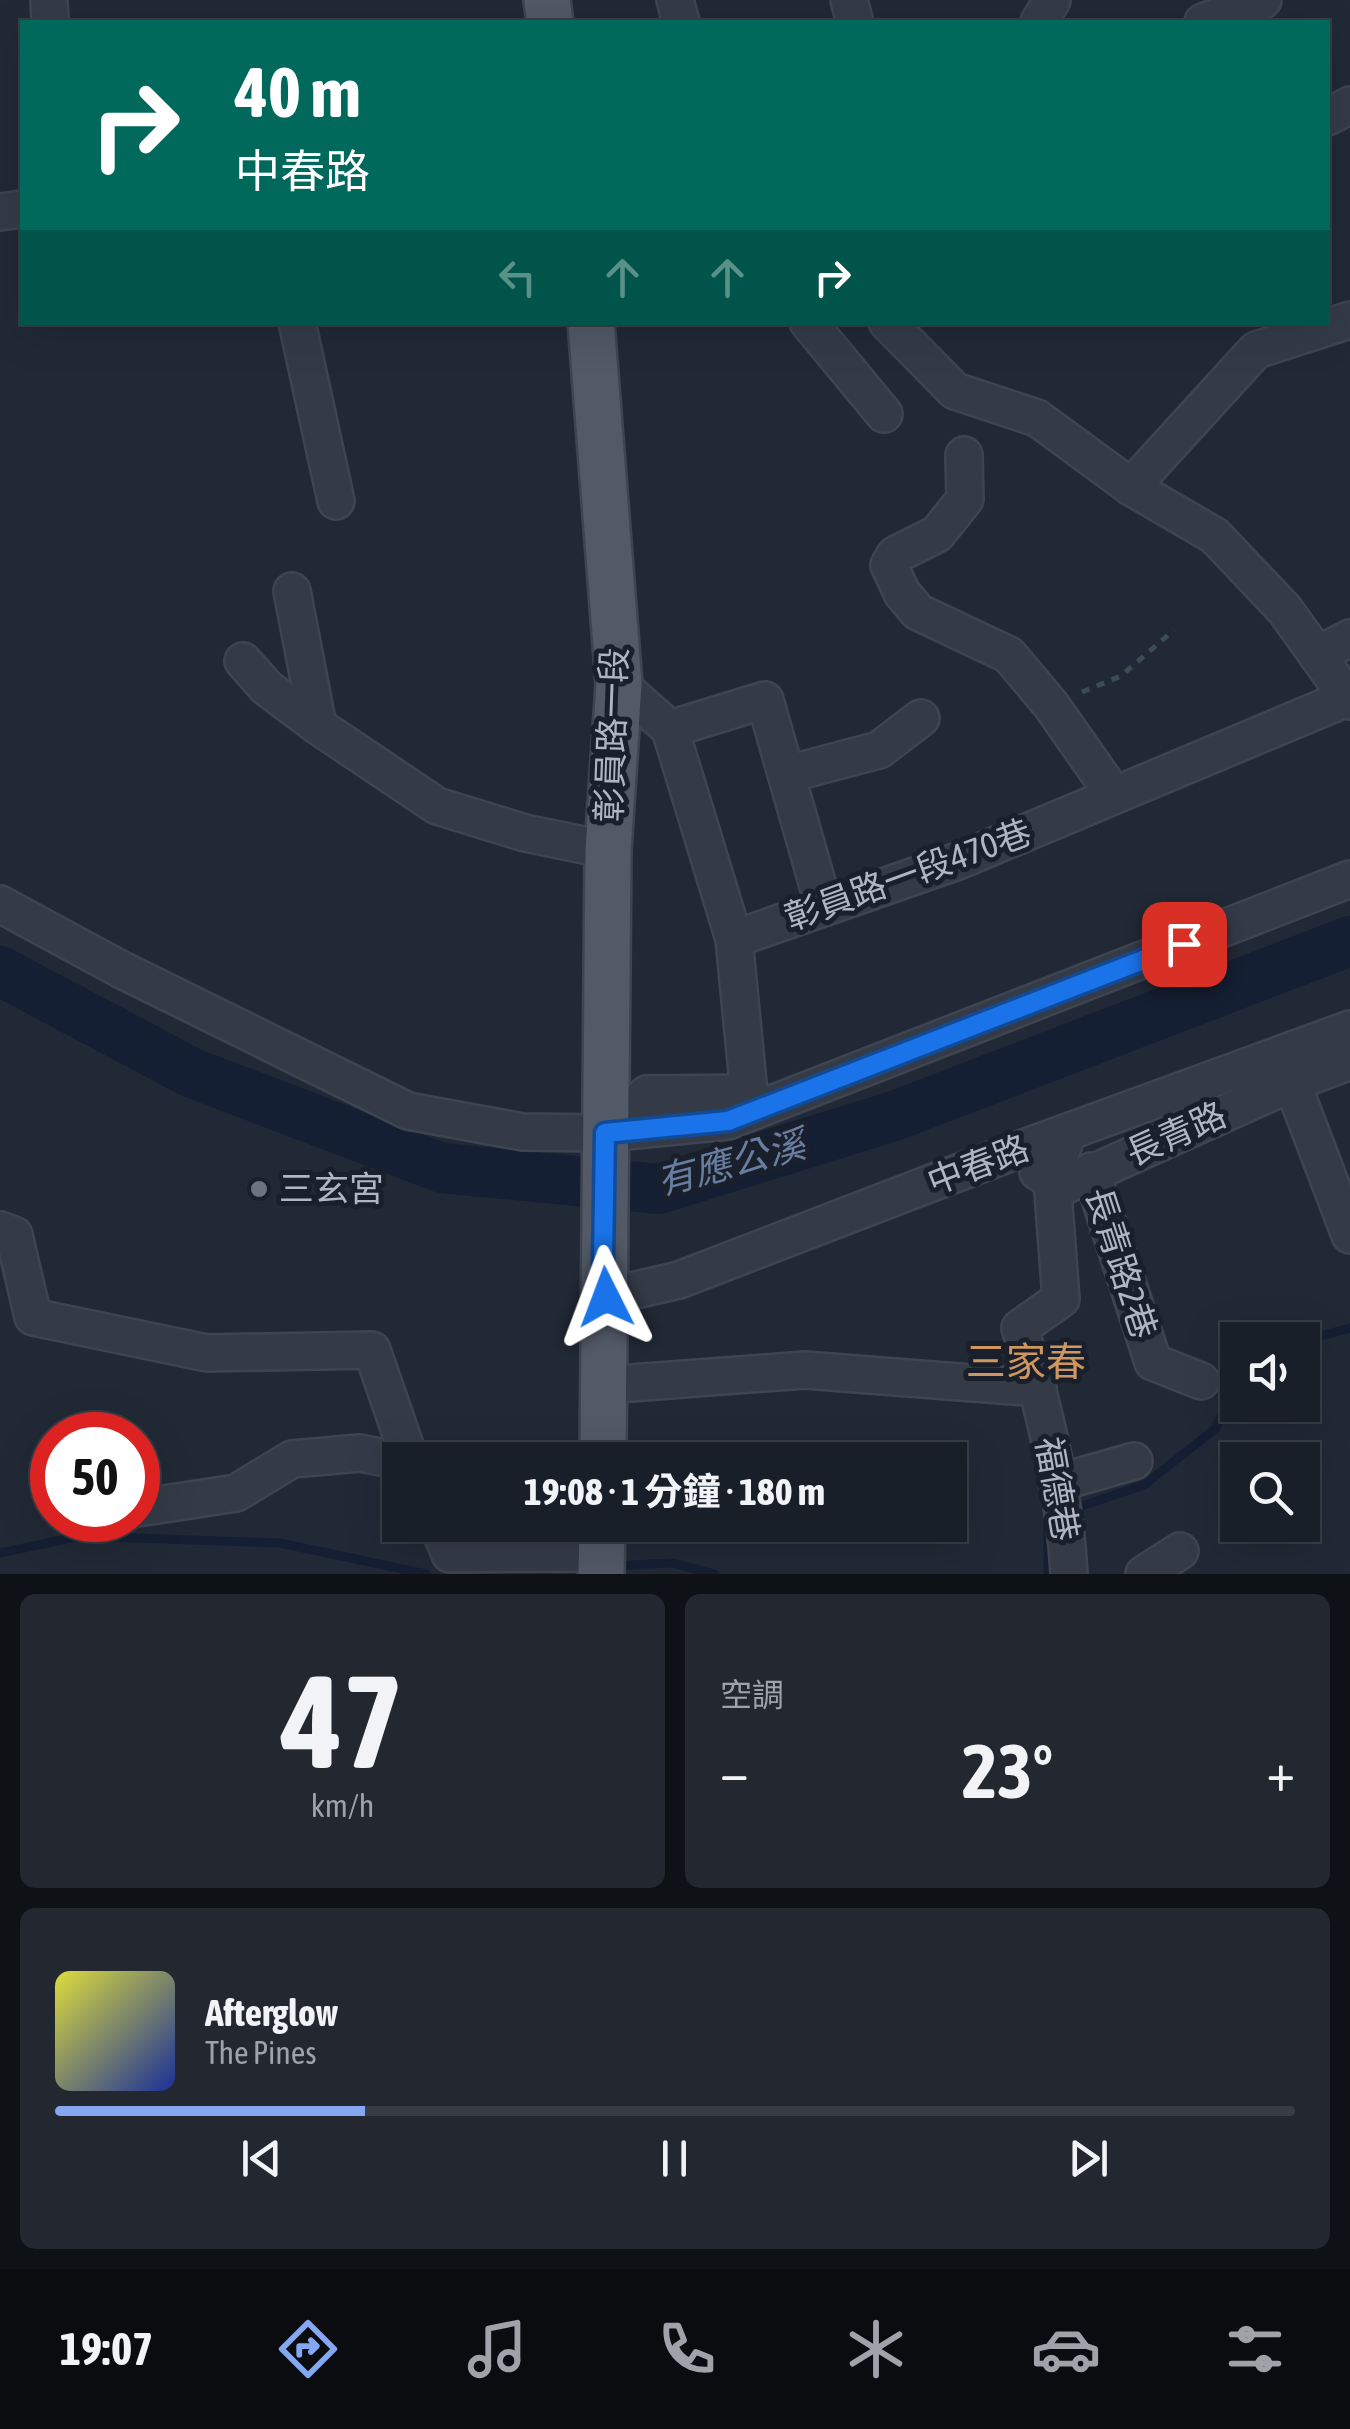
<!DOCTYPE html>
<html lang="zh-TW">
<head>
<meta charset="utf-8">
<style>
	:root { --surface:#191f28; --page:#222730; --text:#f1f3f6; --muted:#9fa2a8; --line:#373d45; --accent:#85a7f2 }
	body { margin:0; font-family:"Asap Condensed","Noto Sans TC",sans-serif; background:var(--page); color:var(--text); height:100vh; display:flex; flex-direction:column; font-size:38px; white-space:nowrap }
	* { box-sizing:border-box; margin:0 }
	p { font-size:32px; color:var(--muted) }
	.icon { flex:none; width:55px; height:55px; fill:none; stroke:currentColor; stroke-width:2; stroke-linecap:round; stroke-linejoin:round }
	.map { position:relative; height:1574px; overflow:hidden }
	.details { display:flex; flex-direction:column; gap:20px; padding:20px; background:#0e1116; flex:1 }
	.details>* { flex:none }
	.top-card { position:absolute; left:20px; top:20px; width:1310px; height:305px; border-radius:0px; box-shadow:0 10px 40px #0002,0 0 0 2px var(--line); background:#00695c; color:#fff; overflow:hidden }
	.buttons { position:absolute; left:1220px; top:1322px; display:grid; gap:20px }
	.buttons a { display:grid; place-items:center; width:100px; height:100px; border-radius:0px; background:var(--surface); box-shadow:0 10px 40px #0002,0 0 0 2px var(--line); font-size:50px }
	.speed { position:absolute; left:30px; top:1412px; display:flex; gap:20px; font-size:50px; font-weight:700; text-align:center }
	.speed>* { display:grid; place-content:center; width:130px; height:130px; border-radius:50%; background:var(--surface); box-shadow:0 10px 40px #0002,0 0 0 2px var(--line); line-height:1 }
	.speed .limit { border:15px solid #d22; background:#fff; color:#111 }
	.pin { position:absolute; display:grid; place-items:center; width:85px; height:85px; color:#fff; margin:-42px; border-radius:20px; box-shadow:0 5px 15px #0006 }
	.me { position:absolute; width:110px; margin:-55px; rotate:357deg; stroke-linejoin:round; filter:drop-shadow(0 0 8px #0008) }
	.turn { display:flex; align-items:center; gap:35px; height:210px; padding:0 50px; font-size:45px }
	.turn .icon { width:130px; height:130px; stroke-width:2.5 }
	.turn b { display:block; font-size:70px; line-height:85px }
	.lanes { display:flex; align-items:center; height:95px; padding:0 50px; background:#0003; justify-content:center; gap:50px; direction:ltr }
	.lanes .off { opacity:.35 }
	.big { font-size:75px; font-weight:700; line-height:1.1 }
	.details .widget { flex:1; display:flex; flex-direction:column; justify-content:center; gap:15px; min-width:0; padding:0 35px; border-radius:15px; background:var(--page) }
	.details .dial { align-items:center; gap:0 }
	.dial b { font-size:130px; line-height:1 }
	.song { display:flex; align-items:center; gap:30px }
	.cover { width:120px; height:120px; border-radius:15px; background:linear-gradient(135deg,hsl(60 70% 55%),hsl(230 70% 35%)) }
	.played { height:10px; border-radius:5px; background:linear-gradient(90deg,var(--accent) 25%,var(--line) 25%) }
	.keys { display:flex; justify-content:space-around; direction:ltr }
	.heat { display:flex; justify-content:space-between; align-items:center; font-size:55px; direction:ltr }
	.details .tiles { flex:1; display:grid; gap:20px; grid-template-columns:1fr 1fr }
	.widget:last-child { grid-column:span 2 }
	.trip { position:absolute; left:382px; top:1442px; width:585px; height:100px; border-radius:0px; background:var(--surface); box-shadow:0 10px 40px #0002,0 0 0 2px var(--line); font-weight:700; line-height:100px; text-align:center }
	.tab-bar { display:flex; height:160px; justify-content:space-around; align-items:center; background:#0a0c10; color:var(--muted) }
	.tab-bar .icon { width:70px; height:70px }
	.tab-bar .active { color:var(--accent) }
	.tab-bar b { font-size:45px; color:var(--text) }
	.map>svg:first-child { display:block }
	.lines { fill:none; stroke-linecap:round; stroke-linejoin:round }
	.stream { stroke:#151f33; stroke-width:9 }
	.river { stroke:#151f33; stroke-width:50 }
	.minor-casing { stroke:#3e4450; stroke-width:40 }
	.major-casing { stroke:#3e4450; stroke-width:50 }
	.path { stroke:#3b4d50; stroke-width:5; stroke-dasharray:8 8; stroke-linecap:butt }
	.minor { stroke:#343b47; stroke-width:35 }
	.major { stroke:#525967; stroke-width:45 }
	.route-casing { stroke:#114b97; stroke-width:25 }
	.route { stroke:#1a73e8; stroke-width:18 }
	.worship-dot { fill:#6b7280; stroke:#1a202b; stroke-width:4 }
	.labels { text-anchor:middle; stroke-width:10; stroke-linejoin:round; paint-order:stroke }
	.street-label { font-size:35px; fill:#afb5c3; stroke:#1a202b }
	.poi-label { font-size:35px; fill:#afb5c3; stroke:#1a202b; text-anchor:start }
	.water-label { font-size:38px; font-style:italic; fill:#697da1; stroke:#1a202b }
	.quarter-label { font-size:40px; fill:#ce975f; stroke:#1a202b }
</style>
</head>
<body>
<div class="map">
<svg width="1350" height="1574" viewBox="0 0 1350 1574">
	<rect width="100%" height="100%" fill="#212936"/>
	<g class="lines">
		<g class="stream">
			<path d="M1302,1341L1350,1328"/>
			<path d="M1073,1509L1144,1485L1215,1429L1238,1383"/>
			<path d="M1048,1522V1574"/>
			<path d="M0,1553L80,1536L280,1543L426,1574"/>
			<path d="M614,1566L672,1563L715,1574"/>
			<path d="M491,1574L549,1570"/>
		</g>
		<path class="river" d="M0,971L192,1073L442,1168L659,1189L894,1116L1350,941"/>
		<defs>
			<g id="minor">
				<path d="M49,0L50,22"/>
				<path d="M675,0L681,22"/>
				<path d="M849,0L854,19"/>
				<path d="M1039,22L1052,0"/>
				<path d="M1203,22L1263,0"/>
				<path d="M1328,117L1350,105"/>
				<path d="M0,212L22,209"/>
				<path d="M297,322L336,501"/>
				<path d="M808,322L884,414"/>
				<path d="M887,322L955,391L1037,418L1131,487L1215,536L1285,610L1350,701"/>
				<path d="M964,455L965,499L937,534L895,555L889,565L902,593L918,612L1009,655L1051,705L1114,795"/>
				<path d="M1131,487L1256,350L1350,320"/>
				<path d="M292,591L318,726"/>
				<path d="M1317,655L1350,638"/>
				<path d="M243,661L267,688L318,726L437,806L525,833L608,850"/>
				<path d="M670,729L765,700L824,907"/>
				<path d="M788,774L879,750L921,718"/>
				<path d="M0,904L122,970L408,1111L523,1132L605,1133L728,1121L1350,879"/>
				<path d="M734,939L958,861L1347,698"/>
				<path d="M1292,1083L1350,1235"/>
				<path d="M1068,1132L1052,1179L1061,1299L1020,1328C1044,1407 1065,1492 1069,1574"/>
				<path d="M605,1133L647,1094L749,1093L734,939L670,729L619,684"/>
				<path d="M1091,1171L1153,1362L1201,1381"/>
				<path d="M1038,1172L1064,1186L1292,1083L1350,1061"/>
				<path d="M0,1230L14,1235L33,1317L207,1353L372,1350L410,1460"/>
				<path d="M606,1297L679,1280L1007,1154L1350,1029"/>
				<path d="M604,1385L805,1370L1038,1388"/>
				<path d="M1057,1483L1134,1461"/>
				<path d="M138,1508L236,1493L292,1459L360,1453L400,1461"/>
				<path d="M438,1525L450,1554L601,1553"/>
				<path d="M1144,1574L1180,1551"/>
			</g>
			<g id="major">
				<path d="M547,0L550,22"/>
				<path d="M591,322L619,684L608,850L603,1460"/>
				<path d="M601,1574L602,1525"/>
			</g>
		</defs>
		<use href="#minor" class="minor-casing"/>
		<use href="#major" class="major-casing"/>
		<path class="path" d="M1082,692L1121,676L1174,630"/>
		<use href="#minor" class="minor"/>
		<use href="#major" class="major"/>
	</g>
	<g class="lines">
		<defs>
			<path id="route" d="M606,1297L603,1263L605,1133L728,1121L1184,944"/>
		</defs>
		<use href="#route" class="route-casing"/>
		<use href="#route" class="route"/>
	</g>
	<circle class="worship-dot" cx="259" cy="1189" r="10"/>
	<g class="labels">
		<g class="street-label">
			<text transform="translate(612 735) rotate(-88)" y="12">彰員路一段</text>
			<text transform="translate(908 875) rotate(-20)" y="12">彰員路一段470巷</text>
			<text transform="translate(1176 1134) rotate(-24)" y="12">長青路</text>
			<text transform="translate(978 1165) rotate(-21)" y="12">中春路</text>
			<text transform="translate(1121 1263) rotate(72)" y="12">長青路2巷</text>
			<text transform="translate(1057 1489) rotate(80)" y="12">福德巷</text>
		</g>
		<g class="poi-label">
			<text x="279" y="1201">三玄宮</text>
		</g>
		<g class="water-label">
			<text transform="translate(731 1163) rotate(-15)" y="13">有應公溪</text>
		</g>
		<g class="quarter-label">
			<text x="1026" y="1376">三家春</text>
		</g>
	</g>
</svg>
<div class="buttons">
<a><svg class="icon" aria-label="sound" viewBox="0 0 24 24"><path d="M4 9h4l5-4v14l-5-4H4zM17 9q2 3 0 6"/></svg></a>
<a><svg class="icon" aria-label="search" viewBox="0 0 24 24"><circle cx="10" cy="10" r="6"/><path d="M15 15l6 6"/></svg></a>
</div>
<div class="speed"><div class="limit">50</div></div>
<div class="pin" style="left:1184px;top:944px;background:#d93025"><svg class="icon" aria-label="arrive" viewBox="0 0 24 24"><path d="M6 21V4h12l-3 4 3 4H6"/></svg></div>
<svg class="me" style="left:606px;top:1297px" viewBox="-20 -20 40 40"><path d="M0-17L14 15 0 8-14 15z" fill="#1a73e8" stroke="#fff" stroke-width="4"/></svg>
<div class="trip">19:08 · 1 分鐘 · 180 m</div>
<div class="top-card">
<div class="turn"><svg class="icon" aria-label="right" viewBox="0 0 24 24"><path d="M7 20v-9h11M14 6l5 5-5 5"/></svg><div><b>40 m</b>中春路</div></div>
<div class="lanes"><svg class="icon off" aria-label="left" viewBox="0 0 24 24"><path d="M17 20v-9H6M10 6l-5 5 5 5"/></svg><svg class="icon off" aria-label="ahead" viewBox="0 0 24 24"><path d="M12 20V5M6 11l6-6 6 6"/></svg><svg class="icon off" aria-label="ahead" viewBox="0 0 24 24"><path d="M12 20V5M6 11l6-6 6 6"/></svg><svg class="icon" aria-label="right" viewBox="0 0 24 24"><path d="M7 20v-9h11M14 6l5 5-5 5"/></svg></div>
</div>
</div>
<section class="details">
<div class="tiles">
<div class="widget dial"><b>47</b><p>km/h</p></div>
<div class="widget"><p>空調</p>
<div class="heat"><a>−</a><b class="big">23°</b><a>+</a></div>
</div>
<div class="widget">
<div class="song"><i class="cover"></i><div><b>Afterglow</b><p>The Pines</p></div></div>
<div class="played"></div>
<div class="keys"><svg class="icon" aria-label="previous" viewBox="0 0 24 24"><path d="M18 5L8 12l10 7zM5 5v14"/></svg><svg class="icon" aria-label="pause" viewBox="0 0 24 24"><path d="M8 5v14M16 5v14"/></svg><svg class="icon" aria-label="next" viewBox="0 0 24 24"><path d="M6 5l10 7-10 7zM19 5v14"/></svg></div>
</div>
</div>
</section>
<nav class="tab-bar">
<b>19:07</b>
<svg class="icon active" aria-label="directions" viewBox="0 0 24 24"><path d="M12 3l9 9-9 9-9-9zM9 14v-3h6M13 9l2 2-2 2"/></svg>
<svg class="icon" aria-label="music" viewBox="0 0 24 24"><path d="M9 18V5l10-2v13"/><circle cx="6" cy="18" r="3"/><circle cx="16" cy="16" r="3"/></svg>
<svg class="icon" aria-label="phone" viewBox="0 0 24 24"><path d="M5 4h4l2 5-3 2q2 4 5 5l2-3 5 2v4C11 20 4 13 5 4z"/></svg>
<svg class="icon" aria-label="climate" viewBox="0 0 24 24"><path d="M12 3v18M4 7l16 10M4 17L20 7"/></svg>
<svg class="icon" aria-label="car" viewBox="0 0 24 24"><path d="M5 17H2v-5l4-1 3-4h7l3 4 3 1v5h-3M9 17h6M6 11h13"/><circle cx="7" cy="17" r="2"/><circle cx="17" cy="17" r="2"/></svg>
<svg class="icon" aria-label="filters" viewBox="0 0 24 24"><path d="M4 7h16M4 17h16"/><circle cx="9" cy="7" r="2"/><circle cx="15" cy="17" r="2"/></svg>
</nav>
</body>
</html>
